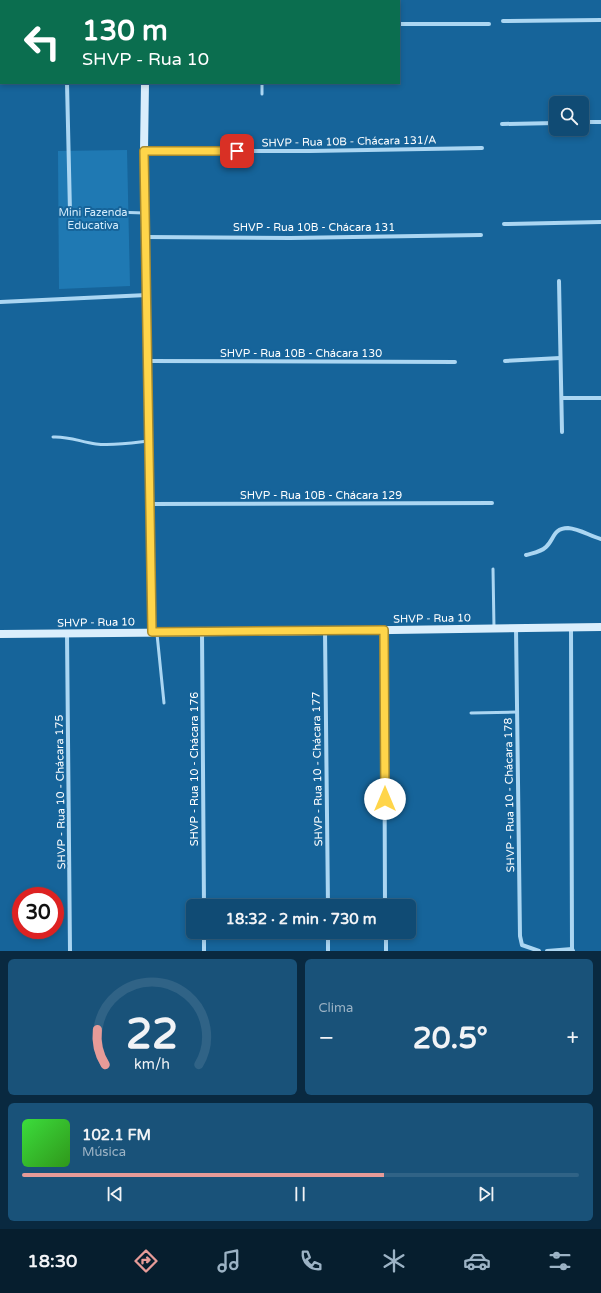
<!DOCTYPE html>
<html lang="pt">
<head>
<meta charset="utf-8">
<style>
	:root { --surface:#104b74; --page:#195279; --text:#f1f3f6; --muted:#9cb3c5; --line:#306386; --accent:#e69b98 }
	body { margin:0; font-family:"Varela Round",sans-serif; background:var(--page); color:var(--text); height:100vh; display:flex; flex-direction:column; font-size:15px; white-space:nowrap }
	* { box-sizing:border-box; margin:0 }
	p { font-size:13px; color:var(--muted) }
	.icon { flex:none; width:22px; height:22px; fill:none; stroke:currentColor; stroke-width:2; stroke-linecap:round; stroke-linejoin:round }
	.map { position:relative; height:951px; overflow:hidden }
	.panel { display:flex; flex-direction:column; gap:8px; padding:8px; background:#092940; flex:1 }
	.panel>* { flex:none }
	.hud { position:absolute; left:0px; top:0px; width:400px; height:84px; box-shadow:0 2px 6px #0003,0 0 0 1px var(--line); background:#0b6e4f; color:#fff; overflow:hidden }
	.buttons { position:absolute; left:549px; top:96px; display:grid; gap:8px }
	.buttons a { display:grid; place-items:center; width:40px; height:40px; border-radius:6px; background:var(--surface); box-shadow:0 2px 6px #0003,0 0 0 1px var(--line); font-size:20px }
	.speed { position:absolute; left:12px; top:887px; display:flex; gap:8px; font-size:20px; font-weight:700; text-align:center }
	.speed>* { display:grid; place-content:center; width:52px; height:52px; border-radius:50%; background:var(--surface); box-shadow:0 2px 6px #0003,0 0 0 1px var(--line); line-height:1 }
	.speed .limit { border:6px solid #d22; background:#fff; color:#111 }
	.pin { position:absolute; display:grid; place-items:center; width:34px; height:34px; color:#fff; margin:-17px; border-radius:8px; box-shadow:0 2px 6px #0006 }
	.me { position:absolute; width:44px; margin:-22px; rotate:0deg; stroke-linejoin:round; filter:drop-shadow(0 0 3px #0008) }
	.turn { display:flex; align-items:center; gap:14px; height:84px; padding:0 16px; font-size:18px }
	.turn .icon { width:52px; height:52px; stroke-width:2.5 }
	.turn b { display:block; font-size:28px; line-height:34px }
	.big { font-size:30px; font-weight:700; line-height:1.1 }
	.panel .tile { flex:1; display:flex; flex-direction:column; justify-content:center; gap:6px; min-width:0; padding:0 14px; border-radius:6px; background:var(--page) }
	.panel .dial { align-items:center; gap:0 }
	.dial svg { height:104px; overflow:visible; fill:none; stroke:var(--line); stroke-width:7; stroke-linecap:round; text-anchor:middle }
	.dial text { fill:var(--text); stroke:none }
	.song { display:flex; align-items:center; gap:12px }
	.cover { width:48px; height:48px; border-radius:6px; background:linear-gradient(135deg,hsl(120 70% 55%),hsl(110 70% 35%)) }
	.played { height:4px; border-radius:2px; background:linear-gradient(90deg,var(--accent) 65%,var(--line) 65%) }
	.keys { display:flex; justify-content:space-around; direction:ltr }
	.heat { display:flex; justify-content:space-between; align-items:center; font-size:22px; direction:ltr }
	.panel .tiles { flex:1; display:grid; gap:8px; grid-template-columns:1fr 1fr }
	.tile:last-child { grid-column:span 2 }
	.trip { position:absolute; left:186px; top:899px; width:230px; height:40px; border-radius:6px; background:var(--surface); box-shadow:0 2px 6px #0003,0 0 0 1px var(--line); font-weight:700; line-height:40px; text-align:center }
	.menu { display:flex; height:64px; justify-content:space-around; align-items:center; background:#061e2e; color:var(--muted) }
	.menu .icon { width:28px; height:28px }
	.menu .active { color:var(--accent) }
	.menu b { font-size:18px; color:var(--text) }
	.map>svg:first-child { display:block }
	.green { fill:#1f79b3 }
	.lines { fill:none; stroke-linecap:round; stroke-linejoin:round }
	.lane { stroke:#abd6f2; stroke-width:3 }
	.street { stroke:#abd6f2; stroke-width:4 }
	.secondary { stroke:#daeefc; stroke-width:8 }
	.route-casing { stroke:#a68a30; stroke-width:10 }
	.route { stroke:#ffd54a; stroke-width:7 }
	.labels { text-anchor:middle; stroke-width:4; stroke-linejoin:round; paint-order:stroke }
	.street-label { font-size:11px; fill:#fff; stroke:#16649a }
	.park-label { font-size:11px; fill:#d3ecfc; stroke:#16649a }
</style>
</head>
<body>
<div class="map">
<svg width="601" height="951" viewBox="0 0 601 951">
	<rect width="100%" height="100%" fill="#16649a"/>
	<path class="green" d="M127,150L130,286L59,289L58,151Z"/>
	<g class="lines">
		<g class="lane">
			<path d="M262,94V83"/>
			<path d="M85,211L144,213"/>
			<path d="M53,437C68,436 81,442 96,444C113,446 132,443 149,441"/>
			<path d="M493,569L494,628"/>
			<path d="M157,634L164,703"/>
			<path d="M471,713L517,712"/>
		</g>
		<g class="street">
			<path d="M503,21L601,20"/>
			<path d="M399,24H489"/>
			<path d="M67,83L70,212"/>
			<path d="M582,122H601"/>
			<path d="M502,124L556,123"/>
			<path d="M144,151H310L482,148"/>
			<path d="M504,224L601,222"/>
			<path d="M146,237L290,238L481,235"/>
			<path d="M559,281L562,432"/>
			<path d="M0,302L147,295"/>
			<path d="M148,361L455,362"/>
			<path d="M505,361L560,358"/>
			<path d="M562,398H601"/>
			<path d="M150,504L492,503"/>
			<path d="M526,555C533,553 541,552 546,547C554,540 553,528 568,528C580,529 590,536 601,539"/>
			<path d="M571,627L572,949"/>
			<path d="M516,628L520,936L522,945L539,951"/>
			<path d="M384,630L385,906"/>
			<path d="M325,631L328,906"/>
			<path d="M202,632L204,906"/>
			<path d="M67,633L70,951"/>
			<path d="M204,932V951"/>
			<path d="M328,932V951"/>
			<path d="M386,932V951"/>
			<path d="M547,951L572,949L573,951"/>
		</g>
		<g class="secondary">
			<path d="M144,0L145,1"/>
			<path d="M0,53H1"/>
			<path d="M145,83L144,151L152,632"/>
			<path d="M0,634L325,631L601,627"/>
		</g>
	</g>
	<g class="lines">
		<defs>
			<path id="route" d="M237,151H144L152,632L384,630L385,799"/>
		</defs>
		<use href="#route" class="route-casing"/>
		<use href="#route" class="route"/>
	</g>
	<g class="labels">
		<g class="street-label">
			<text transform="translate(349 141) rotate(-1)" y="4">SHVP - Rua 10B - Chácara 131/A</text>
			<text x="314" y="231">SHVP - Rua 10B - Chácara 131</text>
			<text x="301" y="357">SHVP - Rua 10B - Chácara 130</text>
			<text x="321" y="499">SHVP - Rua 10B - Chácara 129</text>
			<text transform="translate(432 618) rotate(-1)" y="4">SHVP - Rua 10</text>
			<text transform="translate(96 622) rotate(-1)" y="4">SHVP - Rua 10</text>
			<text transform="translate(194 769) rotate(-90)" y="4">SHVP - Rua 10 - Chácara 176</text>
			<text transform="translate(317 769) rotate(-91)" y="4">SHVP - Rua 10 - Chácara 177</text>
			<text transform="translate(60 792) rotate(-91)" y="4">SHVP - Rua 10 - Chácara 175</text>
			<text transform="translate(509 795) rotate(-91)" y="4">SHVP - Rua 10 - Chácara 178</text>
		</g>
		<g class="park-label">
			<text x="93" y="216">Mini Fazenda<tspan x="93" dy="13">Educativa</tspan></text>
		</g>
	</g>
</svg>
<div class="buttons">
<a><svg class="icon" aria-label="search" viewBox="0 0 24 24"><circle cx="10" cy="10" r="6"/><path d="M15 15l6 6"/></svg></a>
</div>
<div class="speed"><div class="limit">30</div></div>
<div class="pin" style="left:237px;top:151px;background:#d93025"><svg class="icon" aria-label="arrive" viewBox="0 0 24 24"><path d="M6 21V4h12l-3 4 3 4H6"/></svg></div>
<svg class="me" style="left:385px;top:799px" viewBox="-20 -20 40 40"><circle r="19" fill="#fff"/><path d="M0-13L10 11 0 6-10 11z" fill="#ffd54a"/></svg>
<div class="trip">18:32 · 2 min · 730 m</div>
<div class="hud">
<div class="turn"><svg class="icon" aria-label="left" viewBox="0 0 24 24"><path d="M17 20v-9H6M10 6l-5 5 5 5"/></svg><div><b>130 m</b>SHVP - Rua 10</div></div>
</div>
</div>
<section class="panel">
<div class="tiles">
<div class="tile dial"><svg viewBox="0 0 100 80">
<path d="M14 69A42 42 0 1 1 86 69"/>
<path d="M14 69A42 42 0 0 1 8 42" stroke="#e69b98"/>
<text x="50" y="56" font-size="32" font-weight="700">22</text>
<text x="50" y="72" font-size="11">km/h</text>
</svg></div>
<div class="tile"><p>Clima</p>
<div class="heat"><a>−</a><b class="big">20.5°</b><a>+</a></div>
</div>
<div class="tile">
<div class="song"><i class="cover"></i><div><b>102.1 FM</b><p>Música</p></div></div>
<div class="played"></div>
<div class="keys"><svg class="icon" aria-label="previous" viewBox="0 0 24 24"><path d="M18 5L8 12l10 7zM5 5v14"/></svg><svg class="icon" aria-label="pause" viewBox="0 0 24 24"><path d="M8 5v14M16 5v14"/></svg><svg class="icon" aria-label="next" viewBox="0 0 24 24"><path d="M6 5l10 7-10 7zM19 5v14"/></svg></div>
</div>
</div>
</section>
<nav class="menu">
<b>18:30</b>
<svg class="icon active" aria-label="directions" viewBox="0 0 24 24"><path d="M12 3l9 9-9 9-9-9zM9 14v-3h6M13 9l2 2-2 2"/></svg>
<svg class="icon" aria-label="music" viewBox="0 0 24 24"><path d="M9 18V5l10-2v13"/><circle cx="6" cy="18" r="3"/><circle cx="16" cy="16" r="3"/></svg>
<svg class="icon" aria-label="phone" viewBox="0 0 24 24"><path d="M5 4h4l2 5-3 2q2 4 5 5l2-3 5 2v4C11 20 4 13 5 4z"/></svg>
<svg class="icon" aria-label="climate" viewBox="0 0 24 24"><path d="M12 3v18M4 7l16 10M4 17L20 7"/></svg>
<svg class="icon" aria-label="car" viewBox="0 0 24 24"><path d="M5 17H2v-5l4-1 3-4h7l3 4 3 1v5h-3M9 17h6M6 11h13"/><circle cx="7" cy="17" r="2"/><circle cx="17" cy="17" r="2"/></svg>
<svg class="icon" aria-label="filters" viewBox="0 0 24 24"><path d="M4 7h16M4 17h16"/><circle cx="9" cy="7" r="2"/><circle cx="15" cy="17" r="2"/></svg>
</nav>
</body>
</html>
